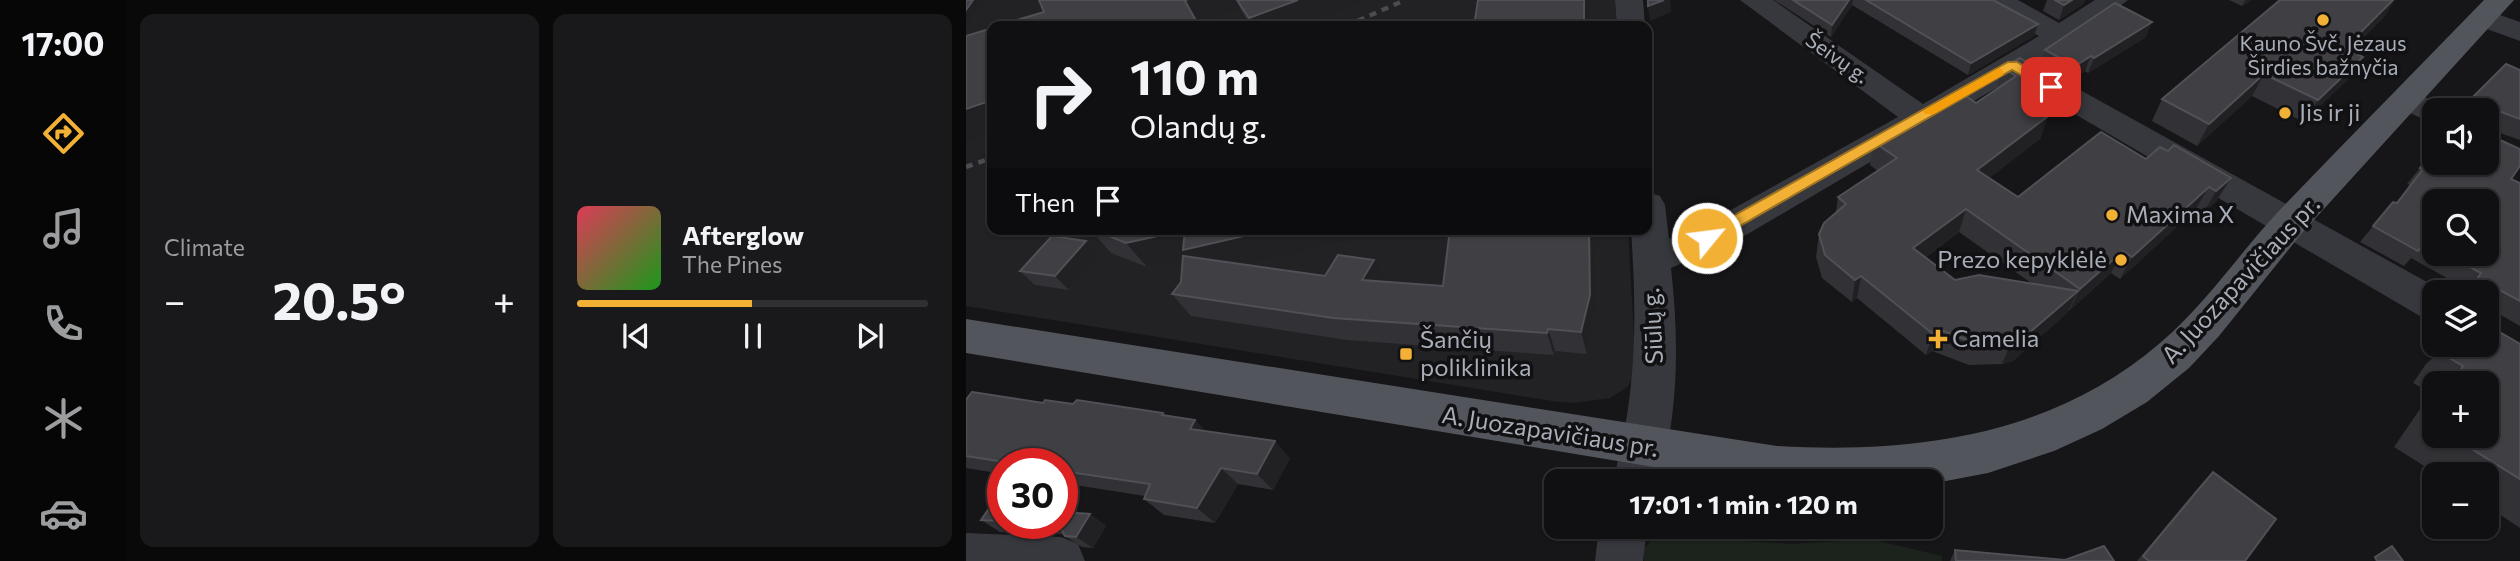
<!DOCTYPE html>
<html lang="en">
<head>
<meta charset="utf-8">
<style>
	:root { --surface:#101012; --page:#19191b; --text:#f1f3f6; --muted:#9c9d9f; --line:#303032; --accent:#f2b134 }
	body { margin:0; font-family:Commissioner,sans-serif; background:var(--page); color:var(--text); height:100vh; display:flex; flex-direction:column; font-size:26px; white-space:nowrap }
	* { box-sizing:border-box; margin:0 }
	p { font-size:23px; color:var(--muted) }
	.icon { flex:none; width:38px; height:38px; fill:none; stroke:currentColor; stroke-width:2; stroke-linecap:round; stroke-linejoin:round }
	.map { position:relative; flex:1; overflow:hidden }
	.drawer { display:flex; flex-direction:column; gap:14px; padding:14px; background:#09090a; width:840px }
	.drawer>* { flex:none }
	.hud { position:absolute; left:21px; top:21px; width:665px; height:214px; border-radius:14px; box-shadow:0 2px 5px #0004,0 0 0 2px var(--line); background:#101012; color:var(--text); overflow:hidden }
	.controls { position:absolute; left:1456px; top:98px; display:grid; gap:14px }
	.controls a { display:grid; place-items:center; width:77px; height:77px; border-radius:14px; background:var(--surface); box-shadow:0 2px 5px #0004,0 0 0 2px var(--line); font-size:35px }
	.speed { position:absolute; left:21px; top:448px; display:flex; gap:14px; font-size:35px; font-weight:700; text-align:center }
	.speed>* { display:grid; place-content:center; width:91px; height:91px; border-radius:50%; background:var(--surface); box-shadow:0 2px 5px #0004,0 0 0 2px var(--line); line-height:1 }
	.speed .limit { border:10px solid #d22; background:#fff; color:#111 }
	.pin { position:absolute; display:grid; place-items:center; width:60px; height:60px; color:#fff; margin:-30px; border-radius:14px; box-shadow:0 4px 10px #0006 }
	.me { position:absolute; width:77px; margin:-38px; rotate:61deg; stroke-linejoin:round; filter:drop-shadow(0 0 5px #0008) }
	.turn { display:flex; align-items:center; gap:24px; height:147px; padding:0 28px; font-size:32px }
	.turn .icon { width:91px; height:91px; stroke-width:2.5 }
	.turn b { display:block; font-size:49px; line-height:60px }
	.then { display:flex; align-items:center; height:66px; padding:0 28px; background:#0003; gap:14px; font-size:26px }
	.big { font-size:52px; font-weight:700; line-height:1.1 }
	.drawer .card { flex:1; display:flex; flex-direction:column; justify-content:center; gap:10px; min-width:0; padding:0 24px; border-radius:14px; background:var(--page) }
	.song { display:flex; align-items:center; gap:21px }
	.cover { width:84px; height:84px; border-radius:10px; background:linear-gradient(135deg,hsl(350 70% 55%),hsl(120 70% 35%)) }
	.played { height:7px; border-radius:4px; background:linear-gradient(90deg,var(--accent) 50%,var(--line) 50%) }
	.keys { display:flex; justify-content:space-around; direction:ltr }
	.heat { display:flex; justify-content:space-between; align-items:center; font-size:38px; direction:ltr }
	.drawer .tiles { flex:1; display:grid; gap:14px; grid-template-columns:repeat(2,1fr) }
	.trip { position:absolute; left:578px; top:469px; width:399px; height:70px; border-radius:14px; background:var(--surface); box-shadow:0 2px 5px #0004,0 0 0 2px var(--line); font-weight:700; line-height:70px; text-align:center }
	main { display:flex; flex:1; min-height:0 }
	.menu { display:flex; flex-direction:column; width:126px; justify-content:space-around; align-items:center; background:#060607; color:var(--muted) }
	.menu .icon { width:49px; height:49px }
	.menu .on { color:var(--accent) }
	.menu b { font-size:32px; color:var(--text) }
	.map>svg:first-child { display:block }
	.built { fill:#222225 }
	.green { fill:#1c231d }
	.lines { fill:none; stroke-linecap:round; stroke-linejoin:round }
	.minor { fill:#37383d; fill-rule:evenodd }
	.major { fill:#53555c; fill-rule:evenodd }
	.rail { stroke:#4a4c52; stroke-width:4.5; stroke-dasharray:7 6; stroke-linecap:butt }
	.wall { fill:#323236; fill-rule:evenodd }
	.shaded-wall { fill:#212124 }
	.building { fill:#3f3f44; stroke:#4f5156; stroke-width:2 }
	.route { fill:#f2b134; stroke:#9d7322; stroke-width:2 }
	.slow { fill:#f59e0b }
	.poi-dot { fill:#f2b134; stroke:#111113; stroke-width:2.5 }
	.labels { text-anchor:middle; stroke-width:7; stroke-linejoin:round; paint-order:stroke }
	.far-poi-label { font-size:21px; fill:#a8adb8; stroke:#111113 }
	.far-street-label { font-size:21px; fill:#a8adb8; stroke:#111113 }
	.poi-label { font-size:24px; fill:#a8adb8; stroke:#111113; text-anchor:start }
	.street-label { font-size:24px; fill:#a8adb8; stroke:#111113 }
</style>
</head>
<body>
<main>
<nav class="menu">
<b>17:00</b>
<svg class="icon on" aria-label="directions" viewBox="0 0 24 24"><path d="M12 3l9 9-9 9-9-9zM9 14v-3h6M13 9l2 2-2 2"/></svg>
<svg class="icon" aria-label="music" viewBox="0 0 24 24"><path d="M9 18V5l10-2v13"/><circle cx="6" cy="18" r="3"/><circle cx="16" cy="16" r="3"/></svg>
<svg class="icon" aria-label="phone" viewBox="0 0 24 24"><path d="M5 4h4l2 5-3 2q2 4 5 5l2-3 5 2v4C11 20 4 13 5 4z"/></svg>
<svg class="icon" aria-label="climate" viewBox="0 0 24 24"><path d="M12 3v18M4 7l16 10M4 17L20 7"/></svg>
<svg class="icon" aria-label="car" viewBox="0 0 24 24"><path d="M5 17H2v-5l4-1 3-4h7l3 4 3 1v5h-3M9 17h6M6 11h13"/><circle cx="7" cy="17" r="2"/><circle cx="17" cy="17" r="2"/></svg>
</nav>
<section class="drawer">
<div class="tiles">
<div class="card"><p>Climate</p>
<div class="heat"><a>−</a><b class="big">20.5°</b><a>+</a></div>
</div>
<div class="card">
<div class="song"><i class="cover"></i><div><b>Afterglow</b><p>The Pines</p></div></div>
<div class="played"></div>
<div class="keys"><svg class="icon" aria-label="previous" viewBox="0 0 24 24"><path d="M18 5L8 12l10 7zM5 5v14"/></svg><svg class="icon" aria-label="pause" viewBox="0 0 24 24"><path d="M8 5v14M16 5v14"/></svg><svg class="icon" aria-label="next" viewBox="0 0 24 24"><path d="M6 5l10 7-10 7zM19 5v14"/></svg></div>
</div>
</div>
</section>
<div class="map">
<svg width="1554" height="561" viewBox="0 0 1554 561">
	<rect width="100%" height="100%" fill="#161618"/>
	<path class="built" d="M0,0H649L651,26H26V229H662L670,372L661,387L644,398L608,403L586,401L0,306Z"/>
	<path class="green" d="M691,535L826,544L904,539L976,556V561H678V548Z"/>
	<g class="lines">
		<g class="minor">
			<path d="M649,0H677L679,26H651Z"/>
			<path d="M774,0H807L957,104L1073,36L1022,6L1018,0H1052L1093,23L1129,0H1162L1105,43L1069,65L1479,292H1468V321L1454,316L1047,78L780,235L705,268C713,340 713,411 693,481H647C671,393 671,319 665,229H681V192L694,196L699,205L703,239L754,216L932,117Z"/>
			<path d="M1517,9L1554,22V41L1507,24L1503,18L1507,12Z"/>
			<path d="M1442,90L1479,106L1482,110H1468V124L1431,107L1426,100L1431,93Z"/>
			<path d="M633,527H681L677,561H629Z"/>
			<path d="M0,533L95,537L112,544L119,561H0Z"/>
		</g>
		<path class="major" d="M1518,0H1548L1336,233L1253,336L1223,368L1181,402L1136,429L1088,451L1022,473L964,484V481H772L0,353V319L811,446C948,454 1086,436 1194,343C1239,305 1272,255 1311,213C1380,141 1449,71 1518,0Z"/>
		<g class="rail">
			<path d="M380,26L439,0"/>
			<path d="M0,167L26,158"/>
		</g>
	</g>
	<g class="wall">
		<path d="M73,0H407L337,26H285L275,10L233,25L234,26H31L78,12Z"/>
		<path d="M808,0H1027L1072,24L1068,36L1002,75L886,5L865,37Z"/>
		<path d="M1081,0H1119L1117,4L1093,20L1077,11Z"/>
		<path d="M1263,0H1285L1276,6Z"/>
		<path d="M1419,16L1384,51L1397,57L1382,79L1338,122L1286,96L1231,146L1186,121L1196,99Z"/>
		<path d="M1180,37L1122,73L1119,71L1103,81L1074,65L1079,50Z"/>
		<path d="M1054,58L1083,102L1072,110L1082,116L1074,139L1023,178L1052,197L1180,159L1202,151L1265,178L1251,200L1237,214L1229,210L1154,279L1145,273L1103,311L1102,310L1101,313L1047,361L1036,364L1003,365L966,351L960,355L891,298L886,302L856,278L850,257L853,234L870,212L872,197L912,171L904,165L908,142L1010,103L1030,90L1036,68ZM993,232L1065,283L989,280L959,258Z"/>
		<path d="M1554,70V140L1534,133V140L1545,179L1554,183V326L1521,307V292H1497L1499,288L1445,258L1438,266L1394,242L1427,202L1430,203L1444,185L1441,184L1468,151L1521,110H1496L1504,100ZM1468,201L1521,254H1468Z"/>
		<path d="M124,229L278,265L359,276L420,282L629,318L621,354L589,351L588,355L381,340L225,316L206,294L215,282L217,259L181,267L145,253Z"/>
		<path d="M120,241L133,256L103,290L69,285L54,271Z"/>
		<path d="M1525,327L1554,344V528L1521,506V474H1471L1428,447L1465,393L1447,383L1460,364L1481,345H1521V331ZM1468,383H1521V436H1468Z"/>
		<path d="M0,400L107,404L197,413L200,415L240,431L324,458L307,490L272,484L249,523L198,515L178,499L179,496L96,483V464H37V474L0,468Z"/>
		<path d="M1247,472L1279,561H1171L1231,489Z"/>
		<path d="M37,508V523H96L124,514L140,526L127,548L116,547L95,534L34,532L15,520Z"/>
		<path d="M989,550L1099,560L1148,561H984Z"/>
	</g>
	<g class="shaded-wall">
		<path d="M7,0H19L0,26V10Z"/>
		<path d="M221,0H270L275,10L233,25V26L219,1Z"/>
		<path d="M332,0H407L337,26H287L283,18Z"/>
		<path d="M618,0H621L622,26H618Z"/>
		<path d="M698,0H704L705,12L684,21L682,6Z"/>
		<path d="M883,0H887L886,5L865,37L866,25Z"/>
		<path d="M1106,0H1119L1117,4L1093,20L1098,5Z"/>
		<path d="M1279,0H1285L1276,6Z"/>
		<path d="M1427,0H1429L1419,16L1365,70L1379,48Z"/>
		<path d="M1186,22L1180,37L1122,73L1128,58Z"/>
		<path d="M1072,24L1068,36L1002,75L1005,63Z"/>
		<path d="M1125,56L1119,71L1103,81L1109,66Z"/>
		<path d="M1397,57L1382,79L1338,122L1352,100Z"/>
		<path d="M1298,74L1286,96L1231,146L1243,124Z"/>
		<path d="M1091,79L1083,102L1061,117L1063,98Z"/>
		<path d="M26,100V132L0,141V109Z"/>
		<path d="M1082,116L1074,139L1004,193L1011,170Z"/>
		<path d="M1265,178L1251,200L1237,214L1250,191Z"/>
		<path d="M1243,187L1229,210L1154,279L1166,257Z"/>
		<path d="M1000,209L993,232L941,271L947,248Z"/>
		<path d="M429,229L236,274L223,258L181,267L160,243L219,230Z"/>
		<path d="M623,229H627L629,318L621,354L615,332Z"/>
		<path d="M120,241L133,256L103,290L89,276Z"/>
		<path d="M1157,251L1145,273L1103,311L1114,289Z"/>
		<path d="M408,260L420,283L396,280Z"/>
		<path d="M895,276L891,298L886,302L889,280Z"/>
		<path d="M1112,291L1101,313L1047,361L1036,364L1045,343Z"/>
		<path d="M582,329L589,351L588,355L581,333Z"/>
		<path d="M972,329L966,351L960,355L967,334Z"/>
		<path d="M229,420L246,437L224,429Z"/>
		<path d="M309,441L324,458L307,490L291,474Z"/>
		<path d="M255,468L272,484L249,523L231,508Z"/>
		<path d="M124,514L140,526L127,548L110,537Z"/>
	</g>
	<g class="building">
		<path d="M0,0H7L0,10Z"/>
		<path d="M73,0H221L219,1L233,26H31L78,12Z"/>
		<path d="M271,0H332L283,18Z"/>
		<path d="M512,0H618V26H508Z"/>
		<path d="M682,0H698L682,6Z"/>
		<path d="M827,0H883L866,25Z"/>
		<path d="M900,0H1027L1072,24L1005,63Z"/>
		<path d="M1089,0H1106L1098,5Z"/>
		<path d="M1314,0H1427L1379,48L1397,57L1352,100L1298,74L1243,124L1196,99Z"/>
		<path d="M1149,3L1186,22L1128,58L1125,56L1109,66L1079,50Z"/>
		<path d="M26,28V100L0,109V36Z"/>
		<path d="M1054,58L1091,79L1063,98L1067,100L1062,104L1082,116L1011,170L1052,197L1135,132L1180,159L1194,147L1202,151L1208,145L1265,178L1250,191L1243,187L1166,257L1157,251L1114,289L1000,209L947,248L989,280L1013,275L1112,291L1056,339L1045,343L1011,344L972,329L967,334L895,276L889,280L859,255L853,234L858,223L880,204L872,197L931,158L908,142L994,92L1010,103L1050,76L1036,68Z"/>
		<path d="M1540,64L1554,70V119L1533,111L1534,140L1554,149V166L1545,179L1554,183V301L1512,278L1515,273L1480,254H1521V201H1468V247L1459,242L1452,251L1407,226L1427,202L1431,203L1457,169L1454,168L1468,151V163H1521V110H1502L1509,102L1504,100Z"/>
		<path d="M126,229H308L217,250L219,230L160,243Z"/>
		<path d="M484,229H623L624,295L615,332L582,329L581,333L367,318L206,294L215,282L217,256L359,276L372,255L408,260L396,280L477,286Z"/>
		<path d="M86,236L120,241L89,276L54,271Z"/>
		<path d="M1525,327L1554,344V479L1485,436H1521V383H1486L1497,366L1478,355L1485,345H1507L1511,347L1513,345H1521V333Z"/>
		<path d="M6,392L77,403L79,400L107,404L111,400L197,413L196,415L229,420L224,429L309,441L291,474L255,468L231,508L178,499L184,484L96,471V464H51L0,456V400Z"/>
		<path d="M1468,409V425L1461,421Z"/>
		<path d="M1247,472L1310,519L1279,561H1183L1177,556Z"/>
		<path d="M24,507L37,508V521L15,520Z"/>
		<path d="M96,512L124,514L110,537L99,536L96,530L78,523H96Z"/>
		<path d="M1138,546L1148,561H990L989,550L1099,560Z"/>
		<path d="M1426,546L1437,561H1411L1409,557Z"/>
	</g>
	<path class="route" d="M1042,62H1051L1092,87L1081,90L1046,70L746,242H735V234Z"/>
	<path class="slow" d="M1033,68L1037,70V75L968,114H959L957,111Z"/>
	<g class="poi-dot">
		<circle cx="1357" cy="20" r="7"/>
		<circle cx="1319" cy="113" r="7"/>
		<circle cx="1146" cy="215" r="7"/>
		<circle cx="1155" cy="260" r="7"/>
		<path d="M968.5 328.5h7v7h7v7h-7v7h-7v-7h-7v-7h7z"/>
		<rect x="433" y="347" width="14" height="14" rx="3.5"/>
	</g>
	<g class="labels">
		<g class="far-poi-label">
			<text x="1357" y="51">Kauno Švč. Jėzaus<tspan x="1357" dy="24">Širdies bažnyčia</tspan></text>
		</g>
		<g class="far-street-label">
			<text transform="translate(871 58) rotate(35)" y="7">Šeivų g.</text>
		</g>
		<g class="poi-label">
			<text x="1333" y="121">Jis ir ji</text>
			<text x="1160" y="223">Maxima X</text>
			<text x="1141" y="268" text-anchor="end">Prezo kepyklėlė</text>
			<text x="986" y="347">Camelia</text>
			<text x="454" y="348">Šančių<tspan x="454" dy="28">poliklinika</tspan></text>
		</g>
		<g class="street-label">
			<text transform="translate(1275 280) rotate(-47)" y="8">A. Juozapavičiaus pr.</text>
			<text transform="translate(687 326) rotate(-93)" y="8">Siūlų g.</text>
			<text transform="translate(584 432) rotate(9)" y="8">A. Juozapavičiaus pr.</text>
		</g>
	</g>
</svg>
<div class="controls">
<a><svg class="icon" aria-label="sound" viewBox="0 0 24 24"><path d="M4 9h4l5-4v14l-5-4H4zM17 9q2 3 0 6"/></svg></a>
<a><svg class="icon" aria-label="search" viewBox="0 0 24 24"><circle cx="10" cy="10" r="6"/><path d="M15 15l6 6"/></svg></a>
<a><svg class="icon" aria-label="layers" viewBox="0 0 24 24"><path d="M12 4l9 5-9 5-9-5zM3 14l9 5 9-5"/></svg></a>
<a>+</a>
<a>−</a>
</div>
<div class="speed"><div class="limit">30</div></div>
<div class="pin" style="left:1085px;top:87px;background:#d93025"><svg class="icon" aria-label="arrive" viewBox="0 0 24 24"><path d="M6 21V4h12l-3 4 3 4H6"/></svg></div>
<svg class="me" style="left:741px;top:238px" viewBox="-20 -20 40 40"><circle r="17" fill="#f2b134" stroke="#fff" stroke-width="3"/><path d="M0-11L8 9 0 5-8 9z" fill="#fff"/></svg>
<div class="trip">17:01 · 1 min · 120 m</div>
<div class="hud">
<div class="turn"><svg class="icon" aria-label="right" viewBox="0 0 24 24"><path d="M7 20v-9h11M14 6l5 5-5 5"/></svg><div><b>110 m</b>Olandų g.</div></div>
<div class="then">Then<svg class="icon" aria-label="arrive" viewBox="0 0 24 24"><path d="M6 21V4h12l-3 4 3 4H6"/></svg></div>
</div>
</div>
</main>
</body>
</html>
